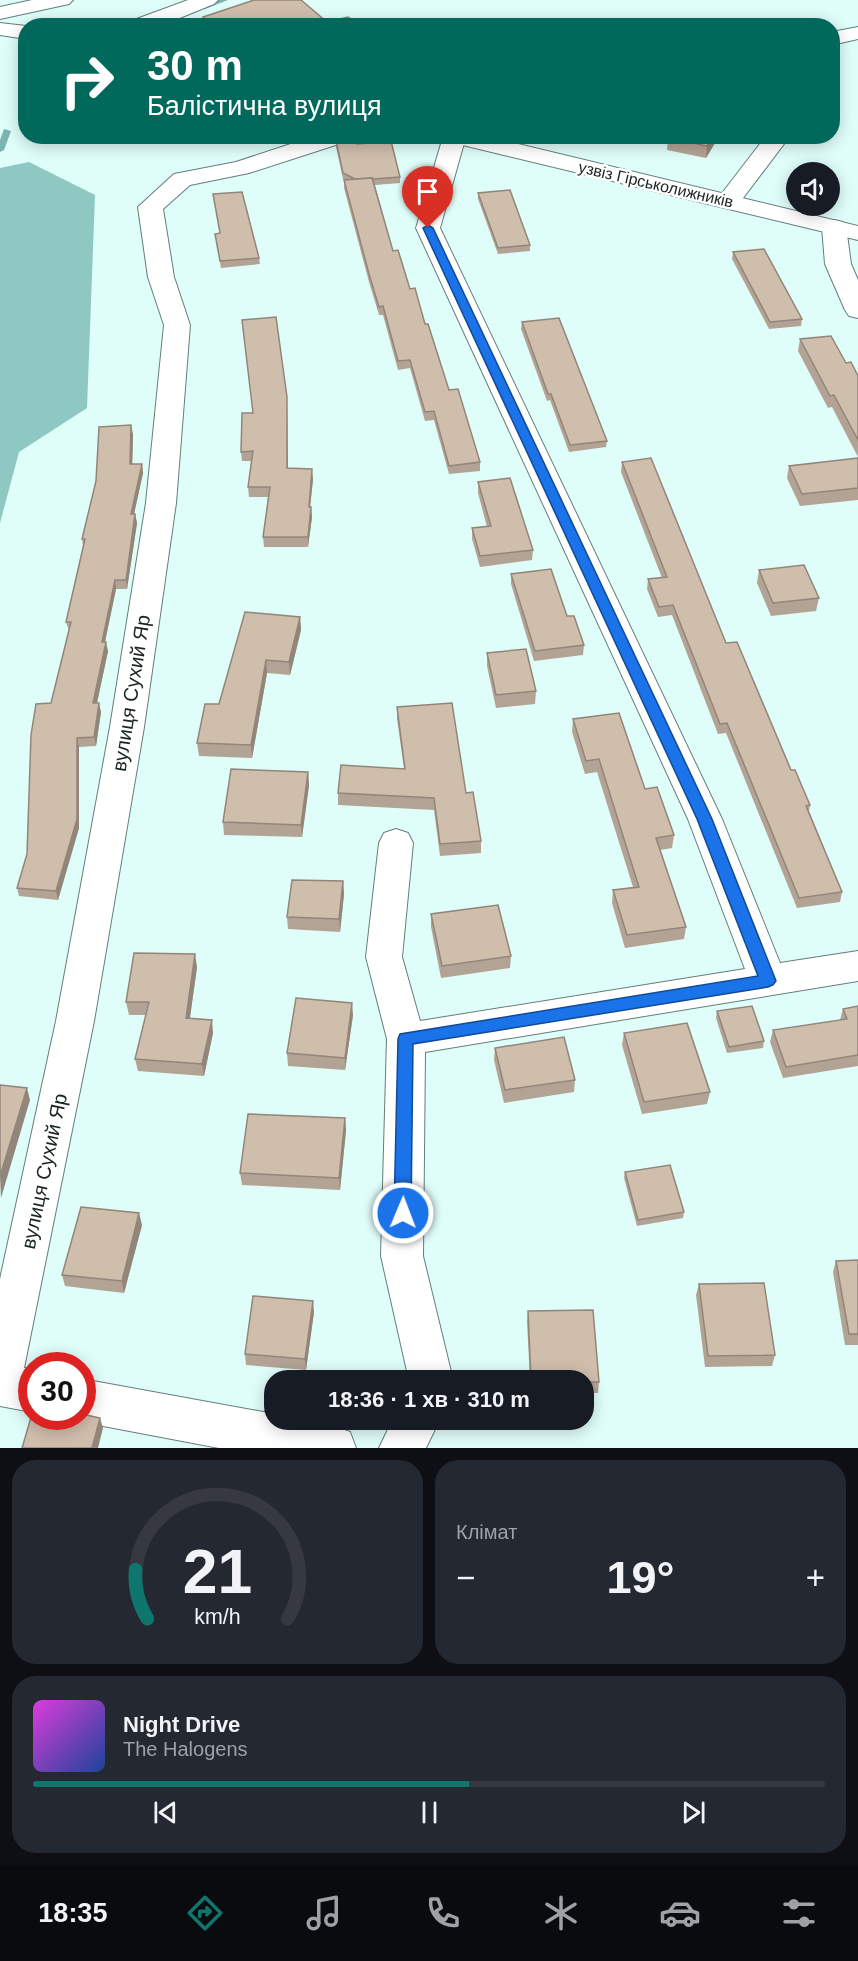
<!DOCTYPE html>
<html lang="uk">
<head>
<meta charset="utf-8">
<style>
	:root { --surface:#171b24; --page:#242831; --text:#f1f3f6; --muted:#9ea1a6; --line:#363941; --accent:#0f766e }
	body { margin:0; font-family:Helvetica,sans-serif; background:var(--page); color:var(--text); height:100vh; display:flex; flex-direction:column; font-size:22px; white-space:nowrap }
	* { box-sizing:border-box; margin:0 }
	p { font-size:20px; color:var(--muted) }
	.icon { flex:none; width:33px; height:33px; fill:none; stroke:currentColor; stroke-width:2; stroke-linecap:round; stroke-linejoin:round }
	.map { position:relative; height:1448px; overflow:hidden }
	.drawer { display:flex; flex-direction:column; gap:12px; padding:12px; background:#0d0f14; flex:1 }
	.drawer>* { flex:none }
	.top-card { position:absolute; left:18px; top:18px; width:822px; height:126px; border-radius:24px; box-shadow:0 3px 15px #0003; background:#00695c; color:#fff; overflow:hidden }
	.buttons { position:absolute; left:786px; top:162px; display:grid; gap:12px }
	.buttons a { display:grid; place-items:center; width:54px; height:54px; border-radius:50%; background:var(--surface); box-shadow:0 3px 15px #0003; font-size:30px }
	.speed { position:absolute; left:18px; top:1352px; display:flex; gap:12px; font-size:30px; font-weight:700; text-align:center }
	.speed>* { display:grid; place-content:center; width:78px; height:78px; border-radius:50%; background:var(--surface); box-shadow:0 3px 15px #0003; line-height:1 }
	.speed .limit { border:9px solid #d22; background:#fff; color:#111 }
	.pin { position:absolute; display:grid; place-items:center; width:51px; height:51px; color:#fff; margin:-62px -26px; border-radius:50% 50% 50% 0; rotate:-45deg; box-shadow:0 0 6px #0007 }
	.pin .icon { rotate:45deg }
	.me { position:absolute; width:66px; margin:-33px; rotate:1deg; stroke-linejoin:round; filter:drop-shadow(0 0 4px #0008) }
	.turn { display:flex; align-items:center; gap:21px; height:126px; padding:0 30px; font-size:27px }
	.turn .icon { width:78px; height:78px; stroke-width:2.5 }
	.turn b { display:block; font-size:42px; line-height:51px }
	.big { font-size:45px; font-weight:800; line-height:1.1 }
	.drawer .widget { flex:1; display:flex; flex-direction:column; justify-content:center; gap:9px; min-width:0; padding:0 21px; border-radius:24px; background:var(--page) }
	.drawer .dial { align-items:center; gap:0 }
	.dial svg { height:156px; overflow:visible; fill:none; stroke:var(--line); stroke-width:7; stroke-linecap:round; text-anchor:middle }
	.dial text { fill:var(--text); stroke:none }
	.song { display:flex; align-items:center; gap:18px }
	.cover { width:72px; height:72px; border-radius:9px; background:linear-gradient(135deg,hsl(300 70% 55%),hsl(220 70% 35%)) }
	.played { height:6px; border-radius:3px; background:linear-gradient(90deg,var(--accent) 55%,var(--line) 55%) }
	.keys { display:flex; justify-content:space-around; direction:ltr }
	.heat { display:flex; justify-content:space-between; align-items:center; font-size:33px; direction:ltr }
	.drawer .tiles { flex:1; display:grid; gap:12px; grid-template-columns:1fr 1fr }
	.widget:last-child { grid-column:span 2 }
	.trip { position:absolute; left:264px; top:1370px; width:330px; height:60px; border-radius:24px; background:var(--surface); box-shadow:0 3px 15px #0003; font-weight:800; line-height:60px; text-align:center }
	.tab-bar { display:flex; height:96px; justify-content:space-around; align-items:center; background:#090b0e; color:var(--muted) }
	.tab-bar .icon { width:42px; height:42px }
	.tab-bar .active { color:var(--accent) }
	.tab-bar b { font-size:27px; color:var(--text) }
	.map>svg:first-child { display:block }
	.forest { fill:#8fc7c2 }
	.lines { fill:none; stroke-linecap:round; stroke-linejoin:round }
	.stream { fill:#7cb4af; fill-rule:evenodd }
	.minor-casing { stroke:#637e7b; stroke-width:2 }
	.tertiary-casing { stroke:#637e7b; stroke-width:2 }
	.minor { fill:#fff; fill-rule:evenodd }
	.tertiary { fill:#fff; fill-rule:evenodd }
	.wall { fill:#b3a395 }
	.shaded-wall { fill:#928579 }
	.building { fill:#d0bead; stroke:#928579; stroke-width:1.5 }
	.route { fill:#1a73e8; stroke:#114b97; stroke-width:1.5 }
	.labels { text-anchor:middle; stroke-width:5; stroke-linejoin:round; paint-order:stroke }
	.far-street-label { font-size:16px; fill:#192423; stroke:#fff }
	.street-label { font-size:20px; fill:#192423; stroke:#fff }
</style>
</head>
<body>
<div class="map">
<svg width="858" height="1448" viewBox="0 0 858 1448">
	<rect width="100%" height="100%" fill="#dffdf9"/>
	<path class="forest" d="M29,162L95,195L87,408L19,452L0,523V168Z"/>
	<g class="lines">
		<g class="stream">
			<path d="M219,0H228L205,9L200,8Z"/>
			<path d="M4,129L11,131L4,150L0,152V140Z"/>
		</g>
		<defs>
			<g id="minor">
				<path d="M32,0H73L69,4L0,19V7Z"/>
				<path d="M188,0H218L214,4L160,26H129L131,21Z"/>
				<path d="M858,27V39L832,45V32Z"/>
				<path d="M315,136H351L348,141L249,173L190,185L163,209L174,277L190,325L176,503L144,727L94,1021L24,1368L32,1369V1412L0,1406V1279L56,1021L110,727L146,503L164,325L148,277L138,207L174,174L236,162Z"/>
				<path d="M466,136L440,228L722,819L780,963L858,951V981L425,1052L423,1256L453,1380H409L381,1256L387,1039L366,957L379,843L384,833L396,829L408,833L413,843L402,957L420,1021L745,969L688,819L416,228L443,137Z"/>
				<path d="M766,136H790L737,206L728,208L719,206L716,201Z"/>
				<path d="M834,220L843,222L846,227L851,264L858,280V318L849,316L845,310L825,264L822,227L825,222Z"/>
				<path d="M82,1379L274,1414V1419C301,1419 325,1422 350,1432L356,1448H219L82,1422L68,1416H82Z"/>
				<path d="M393,1419H440L426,1448H379Z"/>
			</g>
			<g id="tertiary">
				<path d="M0,23L26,26V39L0,35Z"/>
				<path d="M443,136H485L858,226V240L446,141Z"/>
			</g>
		</defs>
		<use href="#minor" class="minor-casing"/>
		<use href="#tertiary" class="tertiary-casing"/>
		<use href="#minor" class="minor"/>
		<use href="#tertiary" class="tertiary"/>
	</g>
	<g class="wall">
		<path d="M203,17L327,22L362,26H206L204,24Z"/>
		<path d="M719,136L706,158L667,150L668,138Z"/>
		<path d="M336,141L400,177V183L375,185L393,251L425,324L449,390L480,462V471L449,474L434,420L425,421L410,368L398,370L383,315H379L369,282L344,188V180H345L343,179L336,147Z"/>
		<path d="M478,193L530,245V251L498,254L478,199Z"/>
		<path d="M213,194L259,258L260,264L221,268L215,234L220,233Z"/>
		<path d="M733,252L802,319L801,326L769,329L732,259Z"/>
		<path d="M522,322L607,441L606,447L569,452L550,400L547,401L521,329Z"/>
		<path d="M800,339L846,363L858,376V457L832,407L828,408L798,351Z"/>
		<path d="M287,406L288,468L313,479L310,507H311L312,517L308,547H264L263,537L268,497H249L248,487L251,461H242L241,452L253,413Z"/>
		<path d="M133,434L132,464H142L143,473L134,514H135L137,523L127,589H116L105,642L108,651L97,703L101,712L96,746L79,747V828L58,900L19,896L17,888L27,854L51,703L69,631L66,622L83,546L82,539Z"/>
		<path d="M858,458V500L800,506L787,478L789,466Z"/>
		<path d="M622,462L726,643L791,770L810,805L809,811L842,892L840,902L797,908L726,733L718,734L672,615L658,617L647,589L648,579L662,578L621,472Z"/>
		<path d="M478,482L533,550L532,560L480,567L472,539V528L487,527L478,493Z"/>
		<path d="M759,570L819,598L816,611L771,616L757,583Z"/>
		<path d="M511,574L567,616L584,645L583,655L534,661L511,584Z"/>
		<path d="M300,617L301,630L290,675L267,673L252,758L199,756L197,743L219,704Z"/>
		<path d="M487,653L536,691L535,704L496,708L487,666Z"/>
		<path d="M397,707L466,793L481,841V853L440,856L434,810L338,805V793L404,768L397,719Z"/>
		<path d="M573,719L645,789L674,835L672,848L660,850L686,927L684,939L625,948L612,903L613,890L633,887L597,772L585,774L572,732Z"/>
		<path d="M308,772L309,785L302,837L224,835L223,822Z"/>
		<path d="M343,881L344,894L340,932L288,929L287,917Z"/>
		<path d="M431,914L511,956L510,968L441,978L431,927Z"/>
		<path d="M197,967L190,1018L213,1033L204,1076L138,1071L135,1059L146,1015H129L126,1002Z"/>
		<path d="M858,1006V1066L783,1078L770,1042L773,1030L840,1020L843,1009Z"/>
		<path d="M717,1011L764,1041L763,1048L727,1053L716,1018Z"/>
		<path d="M353,1015L345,1070L288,1066L287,1053Z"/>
		<path d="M624,1033L710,1092L707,1104L642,1114L622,1045Z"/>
		<path d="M495,1048L575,1080L574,1092L504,1103L494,1060Z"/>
		<path d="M345,1118L346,1130L340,1190L242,1185L240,1173Z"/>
		<path d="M625,1172L684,1212L683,1218L637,1226L624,1178Z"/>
		<path d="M142,1225L124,1293L65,1286L62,1275Z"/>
		<path d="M858,1260V1345H845L833,1272L836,1261Z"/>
		<path d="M699,1284L775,1355L772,1366L705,1367L696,1295Z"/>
		<path d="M528,1311L599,1382L598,1393H584V1380H530L527,1322Z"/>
		<path d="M314,1312L306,1370L246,1365L245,1354Z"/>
	</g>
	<g class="shaded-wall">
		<path d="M713,136H719L706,158L707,146Z"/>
		<path d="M287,397V406L288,478L287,468Z"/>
		<path d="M131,425L133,434L132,473L130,464Z"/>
		<path d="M142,464L143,473L132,523L131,514Z"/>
		<path d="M312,469L313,479L309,517V507Z"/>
		<path d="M311,507L312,517L308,547V537Z"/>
		<path d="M135,514L137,523L127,589L126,580Z"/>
		<path d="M115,580L116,589L103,651L102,642Z"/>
		<path d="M300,617L301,630L290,675L289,662Z"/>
		<path d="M106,642L108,651L95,712L93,703Z"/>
		<path d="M266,660L267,673L252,758L251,745Z"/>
		<path d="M99,703L101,712L96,746L94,737Z"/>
		<path d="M77,738L79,747V828L58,900L56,891Z"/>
		<path d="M308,772L309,785L302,837L301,825Z"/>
		<path d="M343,881L344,894L340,932L339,919Z"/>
		<path d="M195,954L197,967L188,1031L186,1018Z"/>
		<path d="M352,1003L353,1015L345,1070V1058Z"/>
		<path d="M212,1020L213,1033L204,1076L202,1064Z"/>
		<path d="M27,1088L30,1100L1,1198L0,1176Z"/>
		<path d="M345,1118L346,1130L340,1190L339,1178Z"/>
		<path d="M139,1213L142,1225L124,1293L122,1281Z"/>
		<path d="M313,1301L314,1312L306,1370L305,1359Z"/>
		<path d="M100,1418L103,1428L98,1448H92Z"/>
	</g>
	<g class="building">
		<path d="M254,0H301L327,22L348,17L362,26H215L203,17Z"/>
		<path d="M569,20L599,24L598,26H565Z"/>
		<path d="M669,136H713L707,146L668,138Z"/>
		<path d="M345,138L357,144L391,141L400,177L373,179L372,178L355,179L343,173L336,141Z"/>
		<path d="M372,178L393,251L398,250L410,289L415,288L425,324H428L449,390L458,389L480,462L449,466L434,411L425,412L410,360L398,361L383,306L379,307L369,274L344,180Z"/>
		<path d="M510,190L530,245L498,248L478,193Z"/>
		<path d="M242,192L259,258L220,261L215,234L220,233L213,194Z"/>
		<path d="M764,249L802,319L770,322L733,252Z"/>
		<path d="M276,317L287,397V468L312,469L309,507H311L308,537H263L270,487H248L253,451L241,452L242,413H253L242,320Z"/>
		<path d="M559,318L607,441L570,445L551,394H548L522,322Z"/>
		<path d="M831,336L846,363L851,362L858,376V440L834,395L830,396L800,339Z"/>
		<path d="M131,425L130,464H142L131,514H135L126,580H115L102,642H106L93,703H99L94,737L77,738V819L56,891L17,888L27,854L31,735L36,704L51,703L71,622H66L85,539H82L96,481L99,427Z"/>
		<path d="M651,458L726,643L737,642L791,770H795L810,805L806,806L842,892L799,898L727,723L720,724L673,605L659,607L648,579L667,577L622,462Z"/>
		<path d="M858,458V488L802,494L789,466Z"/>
		<path d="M510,478L533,550L480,556L472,528L491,526L478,482Z"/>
		<path d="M804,565L819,598L773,603L759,570Z"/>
		<path d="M551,569L567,616H574L584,645L535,651L511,574Z"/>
		<path d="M245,612L300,617L289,662L266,660L251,745L197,743L205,704H219Z"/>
		<path d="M526,649L536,691L496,695L487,653Z"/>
		<path d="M452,703L466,793L473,792L481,841L440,844L434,798L338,793L341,765L405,769L397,707Z"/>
		<path d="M619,713L645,789L657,787L674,835L656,838L686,927L627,935L613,890L639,887L599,759L586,761L573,719Z"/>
		<path d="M231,769L308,772L301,825L223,822Z"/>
		<path d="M292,880L343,881L339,919L287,917Z"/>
		<path d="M498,905L511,956L442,966L431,914Z"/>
		<path d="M134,953L195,954L186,1018L212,1020L202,1064L135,1059L149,1002H126Z"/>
		<path d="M296,998L352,1003L345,1058L287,1053Z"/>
		<path d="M752,1006L764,1041L729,1047L717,1011Z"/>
		<path d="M858,1006V1055L786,1067L773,1030L847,1019L843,1009Z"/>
		<path d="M687,1023L710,1092L644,1102L624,1033Z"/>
		<path d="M564,1037L575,1080L505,1090L495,1048Z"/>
		<path d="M0,1085L27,1088L0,1176Z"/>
		<path d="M248,1114L345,1118L339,1178L240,1173Z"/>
		<path d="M670,1165L684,1212L638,1220L625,1172Z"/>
		<path d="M81,1207L139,1213L122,1281L62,1275Z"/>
		<path d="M858,1260V1334H849L836,1261Z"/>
		<path d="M764,1283L775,1355L708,1356L699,1284Z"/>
		<path d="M253,1296L313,1301L305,1359L245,1354Z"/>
		<path d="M593,1310L599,1382H584V1380H531L528,1311Z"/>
		<path d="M32,1414V1416H82V1414L100,1418L92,1448H22Z"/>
	</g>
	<path class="route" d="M428,225L433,228L712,819L776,981L773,985L768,987L413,1044L411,1213L409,1218L403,1221L397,1218L394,1213L398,1039L400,1034L758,976L697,819L423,228Z"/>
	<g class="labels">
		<g class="far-street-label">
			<text transform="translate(656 184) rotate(13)" y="6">узвіз Гірськолижників</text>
		</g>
		<g class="street-label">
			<text transform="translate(131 693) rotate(-81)" y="7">вулиця Сухий Яр</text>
			<text transform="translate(44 1171) rotate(-78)" y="7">вулиця Сухий Яр</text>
		</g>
	</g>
</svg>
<div class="buttons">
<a><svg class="icon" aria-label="sound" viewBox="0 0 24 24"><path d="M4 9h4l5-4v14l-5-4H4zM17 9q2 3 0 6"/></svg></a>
</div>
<div class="speed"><div class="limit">30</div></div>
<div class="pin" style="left:428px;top:228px;background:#d93025"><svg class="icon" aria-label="arrive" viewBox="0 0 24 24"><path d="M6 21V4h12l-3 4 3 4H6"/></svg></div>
<svg class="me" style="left:403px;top:1213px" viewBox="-20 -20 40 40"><circle r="17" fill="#1a73e8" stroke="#fff" stroke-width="3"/><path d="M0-11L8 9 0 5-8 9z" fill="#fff"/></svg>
<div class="trip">18:36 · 1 хв · 310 m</div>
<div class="top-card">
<div class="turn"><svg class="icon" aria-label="right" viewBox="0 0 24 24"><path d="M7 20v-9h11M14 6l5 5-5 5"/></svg><div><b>30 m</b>Балістична вулиця</div></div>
</div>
</div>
<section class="drawer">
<div class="tiles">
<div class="widget dial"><svg viewBox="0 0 100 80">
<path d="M14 69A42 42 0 1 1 86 69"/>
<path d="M14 69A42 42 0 0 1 8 44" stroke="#0f766e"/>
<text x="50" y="56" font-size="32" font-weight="700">21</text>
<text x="50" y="72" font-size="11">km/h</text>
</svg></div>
<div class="widget"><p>Клімат</p>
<div class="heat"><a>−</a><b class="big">19°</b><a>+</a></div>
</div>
<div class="widget">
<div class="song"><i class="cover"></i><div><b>Night Drive</b><p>The Halogens</p></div></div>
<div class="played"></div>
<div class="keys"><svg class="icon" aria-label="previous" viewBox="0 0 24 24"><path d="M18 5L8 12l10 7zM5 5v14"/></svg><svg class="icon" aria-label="pause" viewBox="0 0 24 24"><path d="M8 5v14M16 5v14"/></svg><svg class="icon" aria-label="next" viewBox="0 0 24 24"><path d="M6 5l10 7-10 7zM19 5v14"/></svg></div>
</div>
</div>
</section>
<nav class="tab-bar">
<b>18:35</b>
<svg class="icon active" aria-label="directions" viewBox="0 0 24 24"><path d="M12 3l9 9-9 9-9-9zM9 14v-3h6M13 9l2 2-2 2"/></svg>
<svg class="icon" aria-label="music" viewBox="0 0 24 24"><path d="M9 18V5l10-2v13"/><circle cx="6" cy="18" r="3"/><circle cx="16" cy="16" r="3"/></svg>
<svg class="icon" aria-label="phone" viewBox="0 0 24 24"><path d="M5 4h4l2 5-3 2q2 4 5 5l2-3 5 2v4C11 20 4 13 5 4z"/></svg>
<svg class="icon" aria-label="climate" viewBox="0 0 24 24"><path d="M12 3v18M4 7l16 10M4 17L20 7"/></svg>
<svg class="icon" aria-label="car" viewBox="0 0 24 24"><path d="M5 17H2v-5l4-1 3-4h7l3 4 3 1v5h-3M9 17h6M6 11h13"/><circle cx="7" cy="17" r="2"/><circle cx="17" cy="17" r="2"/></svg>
<svg class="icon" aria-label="filters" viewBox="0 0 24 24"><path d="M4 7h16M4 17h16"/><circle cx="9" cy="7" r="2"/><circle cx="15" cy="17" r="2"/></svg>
</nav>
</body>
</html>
